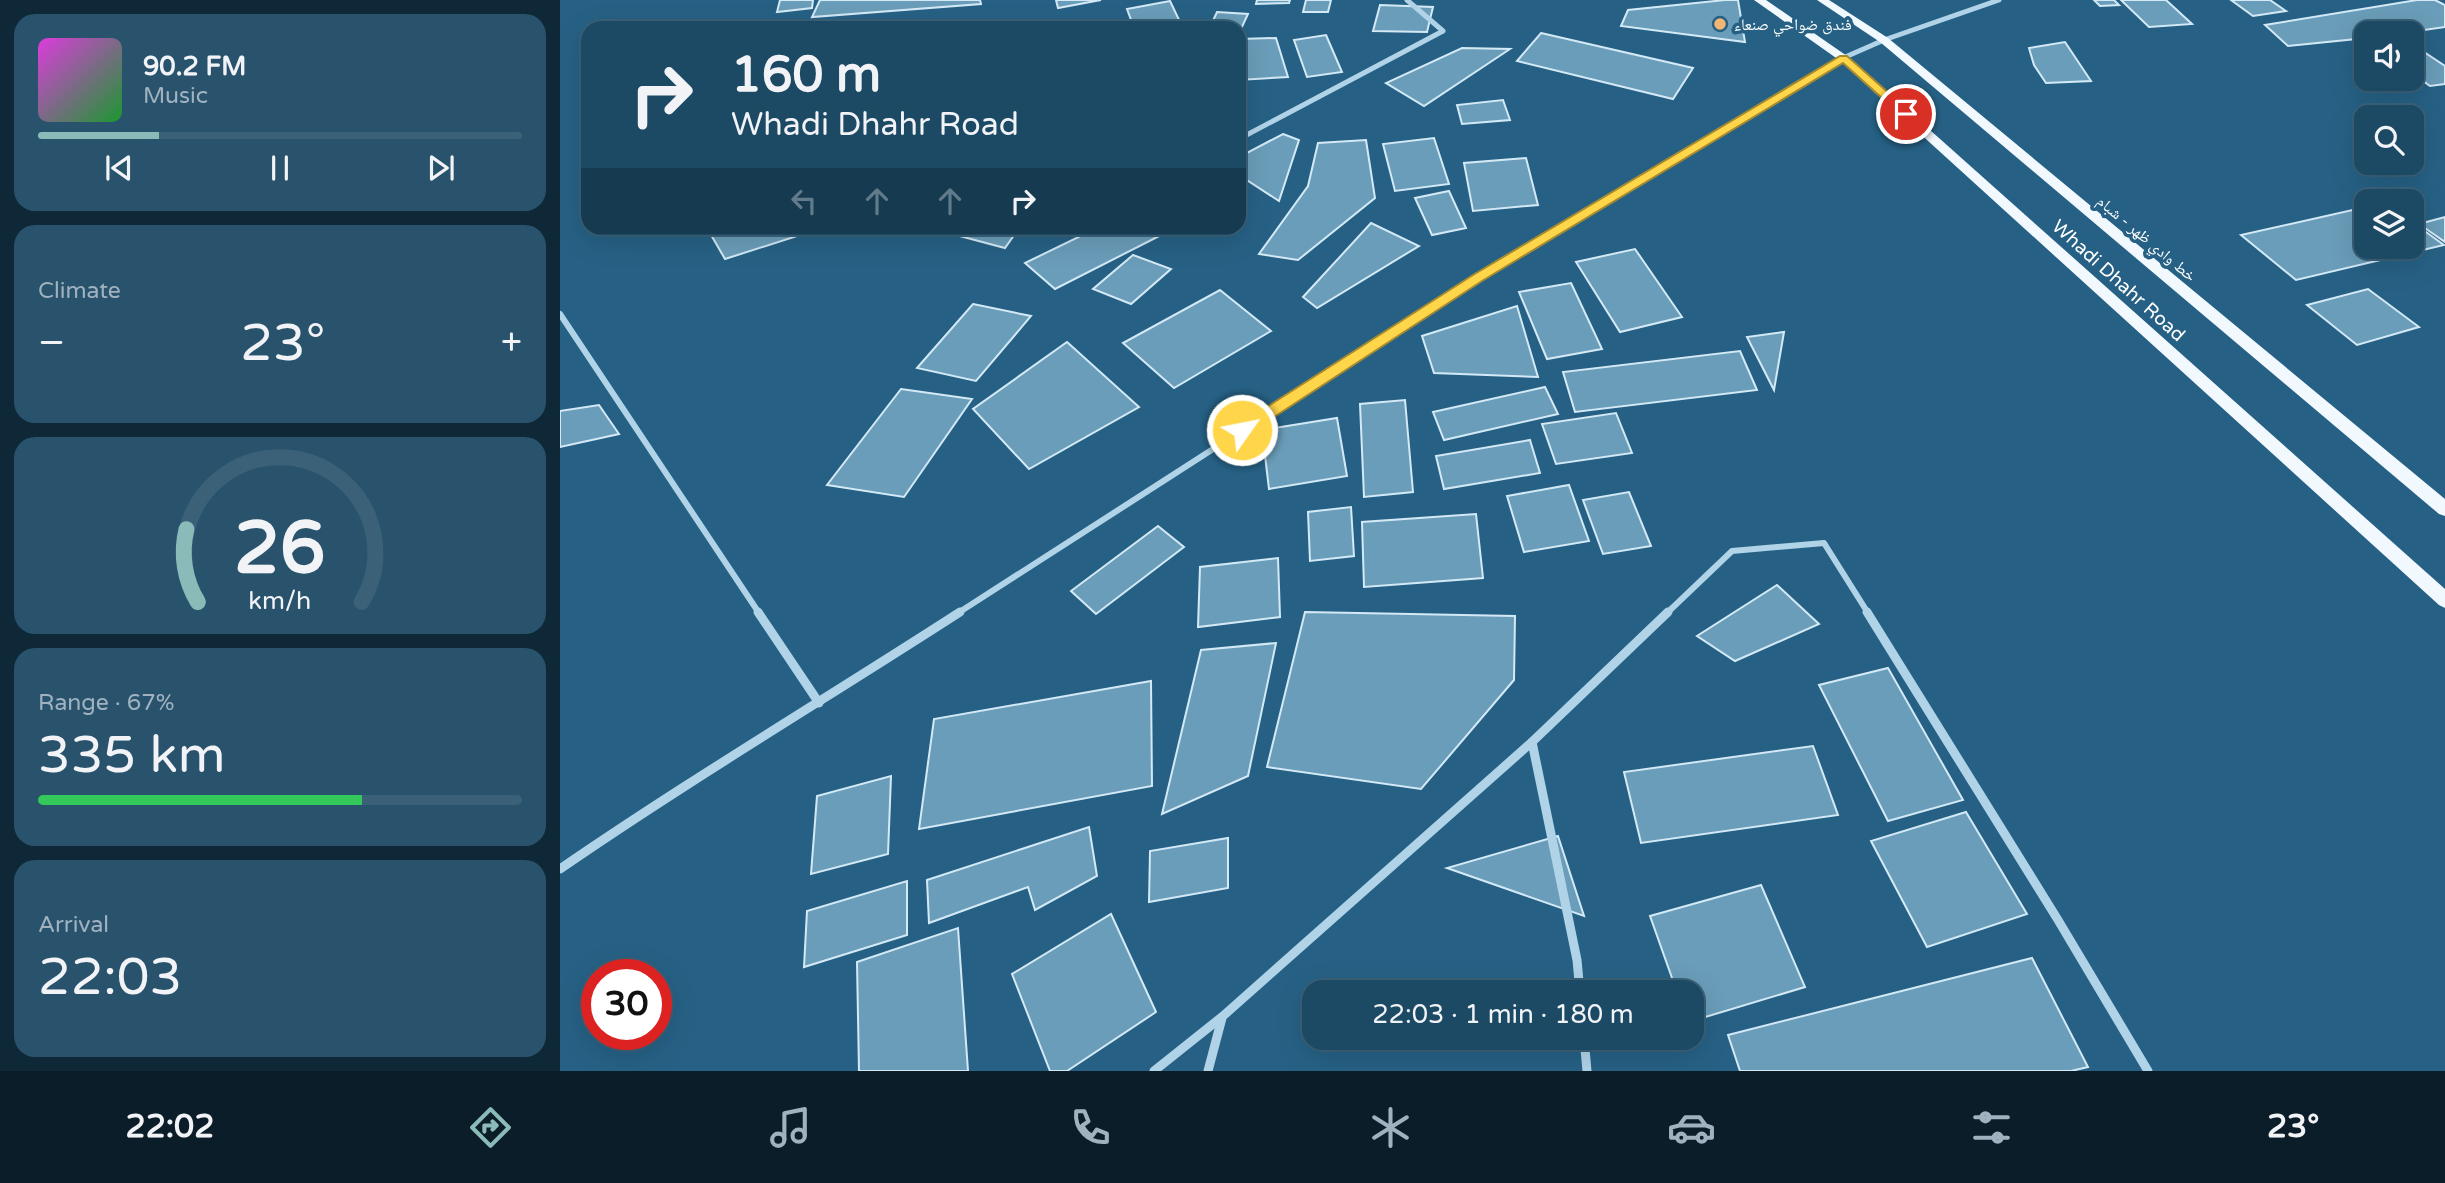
<!DOCTYPE html>
<html lang="en">
<head>
<meta charset="utf-8">
<style>
	:root { --surface:#1c4964; --page:#29536d; --text:#f1f3f6; --muted:#a0b2bf; --line:#3a6178; --accent:#8bbbb9 }
	body { margin:0; font-family:"Varela Round","Noto Naskh Arabic",sans-serif; background:var(--page); color:var(--text); height:100vh; display:flex; flex-direction:column; font-size:26px; white-space:nowrap }
	* { box-sizing:border-box; margin:0 }
	p { font-size:23px; color:var(--muted) }
	.icon { flex:none; width:38px; height:38px; fill:none; stroke:currentColor; stroke-width:2; stroke-linecap:round; stroke-linejoin:round }
	.map { position:relative; flex:1; overflow:hidden }
	.side { display:flex; flex-direction:column; gap:14px; padding:14px; background:#0f2837; width:560px }
	.side>* { flex:none }
	.banner { position:absolute; left:21px; top:21px; width:665px; height:214px; border-radius:21px; box-shadow:0 7px 28px #0002,0 0 0 2px var(--line); background:#1c4964; color:var(--text); overflow:hidden }
	.controls { position:absolute; left:1794px; top:21px; display:grid; gap:14px }
	.controls a { display:grid; place-items:center; width:70px; height:70px; border-radius:14px; background:var(--surface); box-shadow:0 7px 28px #0002,0 0 0 2px var(--line); font-size:35px }
	.speed { position:absolute; left:21px; top:959px; display:flex; gap:14px; font-size:35px; font-weight:700; text-align:center }
	.speed>* { display:grid; place-content:center; width:91px; height:91px; border-radius:50%; background:var(--surface); box-shadow:0 7px 28px #0002,0 0 0 2px var(--line); line-height:1 }
	.speed .limit { border:10px solid #d22; background:#fff; color:#111 }
	.pin { position:absolute; display:grid; place-items:center; width:60px; height:60px; color:#fff; margin:-30px; border:4px solid #fff; border-radius:50%; box-shadow:0 2px 7px #0007 }
	.me { position:absolute; width:77px; margin:-38px; rotate:57deg; stroke-linejoin:round; filter:drop-shadow(0 0 5px #0008) }
	.turn { display:flex; align-items:center; gap:24px; height:147px; padding:0 35px; font-size:32px }
	.turn .icon { width:91px; height:91px; stroke-width:2.5 }
	.turn b { display:block; font-size:49px; line-height:60px }
	.lanes { display:flex; align-items:center; height:66px; padding:0 35px; background:#0003; justify-content:center; gap:35px; direction:ltr }
	.lanes .off { opacity:.35 }
	.big { font-size:52px; font-weight:600; line-height:1.1 }
	.side .widget { flex:1; display:flex; flex-direction:column; justify-content:center; gap:10px; min-width:0; padding:0 24px; border-radius:21px; background:var(--page) }
	.side .dial { align-items:center; gap:0 }
	.dial svg { height:182px; overflow:visible; fill:none; stroke:var(--line); stroke-width:7; stroke-linecap:round; text-anchor:middle }
	.dial text { fill:var(--text); stroke:none }
	.song { display:flex; align-items:center; gap:21px }
	.cover { width:84px; height:84px; border-radius:10px; background:linear-gradient(135deg,hsl(300 70% 55%),hsl(130 70% 35%)) }
	.played { height:7px; border-radius:4px; background:linear-gradient(90deg,var(--accent) 25%,var(--line) 25%) }
	.keys { display:flex; justify-content:space-around; direction:ltr }
	.heat { display:flex; justify-content:space-between; align-items:center; font-size:38px; direction:ltr }
	.charge { height:10px; border-radius:5px; background:linear-gradient(90deg,#34c759 67%,var(--line) 0) }
	.trip { position:absolute; left:742px; top:980px; width:402px; height:70px; border-radius:21px; background:var(--surface); box-shadow:0 7px 28px #0002,0 0 0 2px var(--line); font-weight:600; line-height:70px; text-align:center }
	.dock { display:flex; height:112px; justify-content:space-around; align-items:center; background:#0b1d28; color:var(--muted) }
	.dock .icon { width:49px; height:49px }
	.dock .current { color:var(--accent) }
	.dock b { font-size:32px; color:var(--text) }
	main { display:flex; flex:1; min-height:0 }
	.map>svg:first-child { display:block }
	.building { fill:#6a9db9; stroke:#d3e9f6; stroke-width:2 }
	.lines { fill:none; stroke-linecap:round; stroke-linejoin:round }
	.minor-far2 { stroke:#b0d3e8; stroke-width:5 }
	.minor-far1 { stroke:#b0d3e8; stroke-width:6 }
	.minor { stroke:#b0d3e8; stroke-width:9 }
	.primary { fill:#f2f9fe; fill-rule:evenodd }
	.route { fill:#ffd54a; stroke:#a68a30; stroke-width:2 }
	.poi-dot { fill:#f1b674; stroke:#266185; stroke-width:2.5 }
	.labels { text-anchor:middle; stroke-width:7; stroke-linejoin:round; paint-order:stroke }
	.far-poi-label { font-size:16px; fill:#fff; stroke:#266185; text-anchor:start }
	.far-street-label { font-size:16px; fill:#fff; stroke:#266185 }
	.street-label { font-size:19px; fill:#fff; stroke:#266185 }
</style>
</head>
<body>
<main>
<section class="side">
<div class="widget">
<div class="song"><i class="cover"></i><div><b>90.2 FM</b><p>Music</p></div></div>
<div class="played"></div>
<div class="keys"><svg class="icon" aria-label="previous" viewBox="0 0 24 24"><path d="M18 5L8 12l10 7zM5 5v14"/></svg><svg class="icon" aria-label="pause" viewBox="0 0 24 24"><path d="M8 5v14M16 5v14"/></svg><svg class="icon" aria-label="next" viewBox="0 0 24 24"><path d="M6 5l10 7-10 7zM19 5v14"/></svg></div>
</div>
<div class="widget"><p>Climate</p>
<div class="heat"><a>−</a><b class="big">23°</b><a>+</a></div>
</div>
<div class="widget dial"><svg viewBox="0 0 100 80">
<path d="M14 69A42 42 0 1 1 86 69"/>
<path d="M14 69A42 42 0 0 1 9 37" stroke="#8bbbb9"/>
<text x="50" y="56" font-size="32" font-weight="700">26</text>
<text x="50" y="72" font-size="11">km/h</text>
</svg></div>
<div class="widget"><p>Range · 67%</p><b class="big">335 km</b><div class="charge"></div></div>
<div class="widget"><p>Arrival</p><b class="big">22:03</b></div>
</section>
<div class="map">
<svg width="1885" height="1071" viewBox="0 0 1885 1071">
	<rect width="100%" height="100%" fill="#266185"/>
	<g class="building">
		<path d="M220,0H253L252,8L217,12Z"/>
		<path d="M260,0H420L421,4L252,17Z"/>
		<path d="M496,0H541L498,8Z"/>
		<path d="M697,0H730L729,3L696,4Z"/>
		<path d="M746,0H771L768,12H743Z"/>
		<path d="M1165,0H1178L1185,42L1061,26L1068,10Z"/>
		<path d="M1534,0H1554L1559,5L1540,6Z"/>
		<path d="M1561,0H1606L1632,24L1589,27Z"/>
		<path d="M1671,0H1710L1726,11L1693,16Z"/>
		<path d="M1857,0H1875L1885,5V27L1843,33H1806V38L1728,46L1705,25Z"/>
		<path d="M610,1L622,26L574,28L567,9Z"/>
		<path d="M820,5L873,7L867,32L813,31Z"/>
		<path d="M657,12L688,14L681,29L650,27Z"/>
		<path d="M981,33L1133,68L1113,99L957,61Z"/>
		<path d="M766,35L782,72L747,77L734,40Z"/>
		<path d="M716,38L728,77L679,80V39Z"/>
		<path d="M1505,42L1531,81L1486,83L1474,65L1469,48Z"/>
		<path d="M1852,44L1885,66V84L1870,86L1852,73Z"/>
		<path d="M902,48L950,49L864,106L826,83Z"/>
		<path d="M943,100L950,120L902,124L897,105Z"/>
		<path d="M723,134L739,140L719,201L679,175V157Z"/>
		<path d="M874,138L889,184L835,191L823,144Z"/>
		<path d="M806,140L815,198L738,260L699,254L748,186L758,143Z"/>
		<path d="M966,158L978,205L913,211L904,163Z"/>
		<path d="M889,191L906,228L872,235L855,198Z"/>
		<path d="M1806,207V247H1852V222L1884,245L1736,280L1681,235Z"/>
		<path d="M1885,217V242L1859,224Z"/>
		<path d="M811,223L859,246L757,308L743,297Z"/>
		<path d="M147,228H262L165,259Z"/>
		<path d="M379,228H459L445,248L377,230Z"/>
		<path d="M537,228H615L495,289L465,263Z"/>
		<path d="M1075,249L1122,317L1060,332L1016,262Z"/>
		<path d="M573,255L611,269L571,304L533,289Z"/>
		<path d="M1011,283L1042,349L987,359L959,292Z"/>
		<path d="M1808,289L1859,327L1797,345L1747,305Z"/>
		<path d="M660,290L711,331L614,388L563,343Z"/>
		<path d="M413,304L471,316L416,381L357,368Z"/>
		<path d="M957,306L978,377L874,373L862,336Z"/>
		<path d="M1224,332L1214,390L1187,337Z"/>
		<path d="M507,342L579,407L469,469L413,409Z"/>
		<path d="M1180,351L1197,390L1015,412L1003,372Z"/>
		<path d="M985,387L998,414L884,440L873,412Z"/>
		<path d="M341,389L412,399L344,497L267,485Z"/>
		<path d="M845,400L853,492L804,497L800,404Z"/>
		<path d="M39,405L59,434L0,447V411Z"/>
		<path d="M1056,413L1072,453L996,464L982,424Z"/>
		<path d="M777,418L787,476L709,489L702,430Z"/>
		<path d="M970,440L980,473L884,489L876,456Z"/>
		<path d="M1009,485L1029,541L964,552L947,496Z"/>
		<path d="M1069,492L1091,546L1043,554L1023,500Z"/>
		<path d="M791,507L794,556L750,561L748,512Z"/>
		<path d="M916,514L923,578L804,587L802,522Z"/>
		<path d="M598,526L624,547L536,614L511,591Z"/>
		<path d="M718,558L720,617L638,627L640,567Z"/>
		<path d="M1217,585L1259,624L1175,661L1137,636Z"/>
		<path d="M745,612L955,616L954,680L861,789L707,767Z"/>
		<path d="M716,643L688,776L602,814L641,650Z"/>
		<path d="M1328,668L1403,800L1328,821L1259,685Z"/>
		<path d="M591,681L592,786L359,829L374,719Z"/>
		<path d="M1253,746L1278,815L1081,843L1064,772Z"/>
		<path d="M331,776L328,854L251,874L257,796Z"/>
		<path d="M1406,812L1467,914L1367,947L1311,841Z"/>
		<path d="M529,827L537,876L475,910L468,887L369,923L367,880Z"/>
		<path d="M998,836L1024,916L887,868Z"/>
		<path d="M668,838V888L589,902L590,851Z"/>
		<path d="M347,881V935L244,967L247,911Z"/>
		<path d="M1201,885L1245,987L1132,1021V992H1117L1090,916Z"/>
		<path d="M551,914L596,1012L507,1071H490L452,974Z"/>
		<path d="M398,928L408,1071H299L297,962Z"/>
		<path d="M1472,958L1528,1067L1511,1071H1180L1168,1035Z"/>
	</g>
	<g class="lines">
		<g class="minor-far2">
			<path d="M679,139L883,31L847,0"/>
			<path d="M938,265L1283,58L1324,40L1439,0"/>
		</g>
		<g class="minor-far1">
			<path d="M0,314L199,613"/>
			<path d="M398,613L941,264"/>
			<path d="M1107,613L1172,551L1264,543L1308,613"/>
		</g>
		<g class="minor">
			<path d="M198,612L259,703"/>
			<path d="M1307,612L1498,920L1588,1071"/>
			<path d="M0,869C131,779 267,698 400,612"/>
			<path d="M1020,992L1017,960L972,742L1108,612"/>
			<path d="M1024,1038L1027,1071"/>
			<path d="M594,1071L663,1016L972,742"/>
			<path d="M648,1071L662,1018"/>
		</g>
		<g class="primary">
			<path d="M1194,0H1206L1287,56L1885,589V608L1879,605L1279,60Z"/>
			<path d="M1257,0H1269L1328,38L1885,499V516L1879,514L1320,42Z"/>
		</g>
	</g>
	<path class="route" d="M1280,56H1287L1349,111V116H1342L1283,63L922,281L688,434H677L675,430L677,426L913,275Z"/>
	<circle class="poi-dot" cx="1160" cy="24" r="7"/>
	<g class="labels">
		<g class="far-poi-label">
			<text x="1174" y="30">فندق ضواحي صنعاء</text>
		</g>
		<g class="far-street-label">
			<text transform="translate(1587 238) rotate(40)" y="6">خط وادي ظهر - شبام</text>
		</g>
		<g class="street-label">
			<text transform="translate(1559 280) rotate(42)" y="7">Whadi Dhahr Road</text>
		</g>
	</g>
</svg>
<div class="controls">
<a><svg class="icon" aria-label="sound" viewBox="0 0 24 24"><path d="M4 9h4l5-4v14l-5-4H4zM17 9q2 3 0 6"/></svg></a>
<a><svg class="icon" aria-label="search" viewBox="0 0 24 24"><circle cx="10" cy="10" r="6"/><path d="M15 15l6 6"/></svg></a>
<a><svg class="icon" aria-label="layers" viewBox="0 0 24 24"><path d="M12 4l9 5-9 5-9-5zM3 14l9 5 9-5"/></svg></a>
</div>
<div class="speed"><div class="limit">30</div></div>
<div class="pin" style="left:1346px;top:114px;background:#d93025"><svg class="icon" aria-label="arrive" viewBox="0 0 24 24"><path d="M6 21V4h12l-3 4 3 4H6"/></svg></div>
<svg class="me" style="left:682px;top:430px" viewBox="-20 -20 40 40"><circle r="17" fill="#ffd54a" stroke="#fff" stroke-width="3"/><path d="M0-11L8 9 0 5-8 9z" fill="#fff"/></svg>
<div class="trip">22:03 · 1 min · 180 m</div>
<div class="banner">
<div class="turn"><svg class="icon" aria-label="right" viewBox="0 0 24 24"><path d="M7 20v-9h11M14 6l5 5-5 5"/></svg><div><b>160 m</b>Whadi Dhahr Road</div></div>
<div class="lanes"><svg class="icon off" aria-label="left" viewBox="0 0 24 24"><path d="M17 20v-9H6M10 6l-5 5 5 5"/></svg><svg class="icon off" aria-label="ahead" viewBox="0 0 24 24"><path d="M12 20V5M6 11l6-6 6 6"/></svg><svg class="icon off" aria-label="ahead" viewBox="0 0 24 24"><path d="M12 20V5M6 11l6-6 6 6"/></svg><svg class="icon" aria-label="right" viewBox="0 0 24 24"><path d="M7 20v-9h11M14 6l5 5-5 5"/></svg></div>
</div>
</div>
</main>
<nav class="dock">
<b>22:02</b>
<svg class="icon current" aria-label="directions" viewBox="0 0 24 24"><path d="M12 3l9 9-9 9-9-9zM9 14v-3h6M13 9l2 2-2 2"/></svg>
<svg class="icon" aria-label="music" viewBox="0 0 24 24"><path d="M9 18V5l10-2v13"/><circle cx="6" cy="18" r="3"/><circle cx="16" cy="16" r="3"/></svg>
<svg class="icon" aria-label="phone" viewBox="0 0 24 24"><path d="M5 4h4l2 5-3 2q2 4 5 5l2-3 5 2v4C11 20 4 13 5 4z"/></svg>
<svg class="icon" aria-label="climate" viewBox="0 0 24 24"><path d="M12 3v18M4 7l16 10M4 17L20 7"/></svg>
<svg class="icon" aria-label="car" viewBox="0 0 24 24"><path d="M5 17H2v-5l4-1 3-4h7l3 4 3 1v5h-3M9 17h6M6 11h13"/><circle cx="7" cy="17" r="2"/><circle cx="17" cy="17" r="2"/></svg>
<svg class="icon" aria-label="filters" viewBox="0 0 24 24"><path d="M4 7h16M4 17h16"/><circle cx="9" cy="7" r="2"/><circle cx="15" cy="17" r="2"/></svg>
<b>23°</b>
</nav>
</body>
</html>
